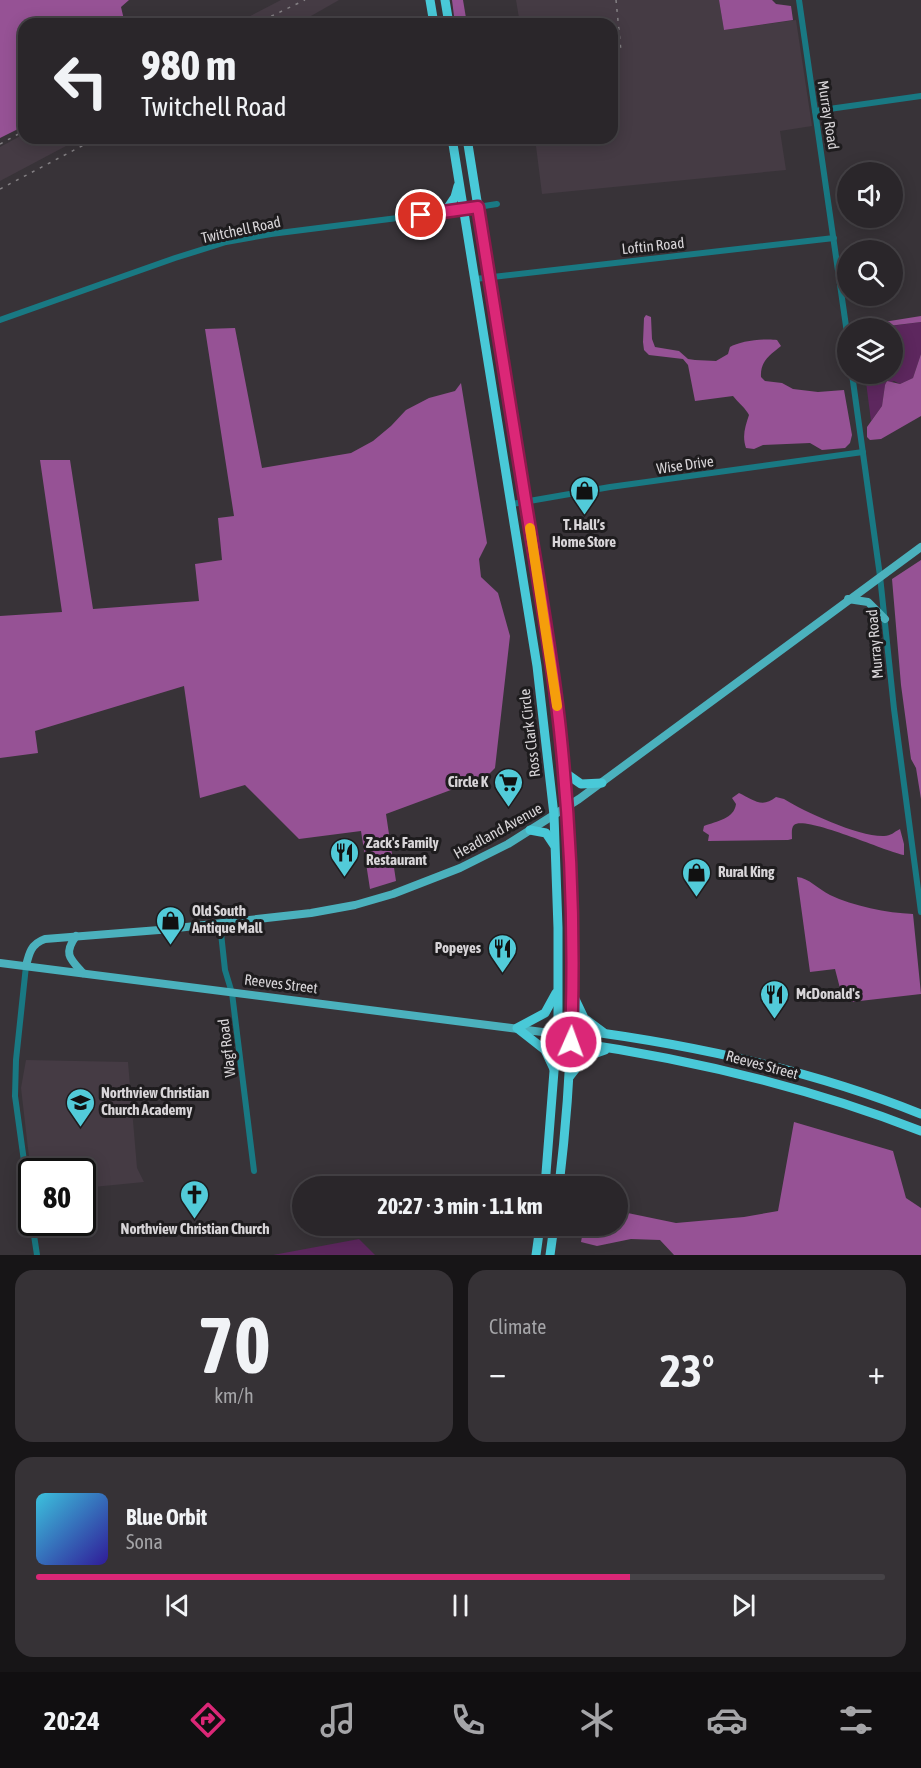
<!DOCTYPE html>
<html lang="en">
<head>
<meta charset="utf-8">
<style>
	:root { --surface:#2a262a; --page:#363236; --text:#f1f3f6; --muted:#a5a5a8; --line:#464347; --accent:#db2777 }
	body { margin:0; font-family:"Asap Condensed",sans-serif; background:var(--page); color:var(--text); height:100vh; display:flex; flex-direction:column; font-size:22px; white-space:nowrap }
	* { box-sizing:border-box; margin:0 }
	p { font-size:20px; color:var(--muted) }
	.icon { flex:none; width:33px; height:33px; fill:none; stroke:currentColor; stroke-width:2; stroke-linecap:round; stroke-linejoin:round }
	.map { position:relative; height:1255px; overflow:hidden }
	.details { display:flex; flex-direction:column; gap:15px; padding:15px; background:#171517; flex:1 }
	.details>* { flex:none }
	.hud { position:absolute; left:18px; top:18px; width:600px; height:126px; border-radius:18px; box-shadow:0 3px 15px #0003,0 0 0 2px var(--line); background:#2a262a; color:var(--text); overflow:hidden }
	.tools { position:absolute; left:837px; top:162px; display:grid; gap:12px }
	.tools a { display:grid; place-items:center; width:66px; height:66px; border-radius:50%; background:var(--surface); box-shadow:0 3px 15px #0003,0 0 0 2px var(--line); font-size:30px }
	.speed { position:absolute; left:18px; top:1158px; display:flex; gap:12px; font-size:30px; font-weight:700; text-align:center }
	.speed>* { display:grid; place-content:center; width:78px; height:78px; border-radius:50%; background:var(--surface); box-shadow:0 3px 15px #0003,0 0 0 2px var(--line); line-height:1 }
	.speed .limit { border:3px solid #111; border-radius:9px; background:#fff; color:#111 }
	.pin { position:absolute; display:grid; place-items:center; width:51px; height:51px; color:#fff; margin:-26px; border:3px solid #fff; border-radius:50%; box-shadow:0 2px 6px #0007 }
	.me { position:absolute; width:66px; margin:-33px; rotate:2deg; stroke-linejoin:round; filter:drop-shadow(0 0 4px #0008) }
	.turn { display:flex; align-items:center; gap:21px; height:126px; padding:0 24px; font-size:27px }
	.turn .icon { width:78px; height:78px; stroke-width:2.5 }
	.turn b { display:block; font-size:42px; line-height:51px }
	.big { font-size:45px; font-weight:700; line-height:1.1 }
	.details .widget { flex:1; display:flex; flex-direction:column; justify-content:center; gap:9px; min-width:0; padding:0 21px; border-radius:18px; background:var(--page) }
	.details .dial { align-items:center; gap:0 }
	.dial b { font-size:78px; line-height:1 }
	.song { display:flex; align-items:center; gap:18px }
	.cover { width:72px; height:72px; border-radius:9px; background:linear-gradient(135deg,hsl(190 70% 55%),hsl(250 70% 35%)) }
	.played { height:6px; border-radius:3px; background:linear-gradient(90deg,var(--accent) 70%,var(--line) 70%) }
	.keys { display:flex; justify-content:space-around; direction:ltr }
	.heat { display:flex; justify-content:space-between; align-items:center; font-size:33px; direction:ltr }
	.details .tiles { flex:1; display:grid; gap:15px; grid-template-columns:1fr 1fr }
	.widget:last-child { grid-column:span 2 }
	.trip { position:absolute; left:292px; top:1176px; width:336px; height:60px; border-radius:30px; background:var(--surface); box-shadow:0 3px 15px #0003,0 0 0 2px var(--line); font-weight:700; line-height:60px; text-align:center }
	.menu { display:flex; height:96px; justify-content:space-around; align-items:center; background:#110f11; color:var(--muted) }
	.menu .icon { width:42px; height:42px }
	.menu .selected { color:var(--accent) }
	.menu b { font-size:27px; color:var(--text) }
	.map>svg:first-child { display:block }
	.built { fill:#453b44 }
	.green { fill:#5d275e }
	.forest { fill:#965295 }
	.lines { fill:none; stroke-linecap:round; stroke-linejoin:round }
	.minor { stroke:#197983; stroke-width:6 }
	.major { stroke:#4bb1bd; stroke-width:8 }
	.highway { stroke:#49c9d8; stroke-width:9 }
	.rail { stroke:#848084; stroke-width:1.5; stroke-dasharray:3 6; stroke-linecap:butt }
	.route-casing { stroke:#8e194d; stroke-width:15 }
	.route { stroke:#db2777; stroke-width:10 }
	.slow { stroke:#f59e0b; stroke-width:10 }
	.labels { text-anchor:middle; stroke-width:6; stroke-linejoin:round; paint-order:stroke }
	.street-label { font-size:15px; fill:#d8d5d8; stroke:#1e1c1e }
	.poi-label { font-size:15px; font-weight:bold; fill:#d8d5d8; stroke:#1e1c1e; text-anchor:start }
</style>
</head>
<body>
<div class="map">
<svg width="921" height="1255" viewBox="0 0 921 1255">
	<rect width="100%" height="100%" fill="#383338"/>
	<g class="built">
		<path d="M281,0H339L297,24H235Z"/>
		<path d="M516,0H719L724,30L796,20L812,126L780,131L786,170L542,194L535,138H612V24H520Z"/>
		<path d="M24,134V138H81L0,181V147Z"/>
		<path d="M26,1060L128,1062L137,1168L144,1182L83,1188L82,1172H32L31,1174L21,1088Z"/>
	</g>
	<g class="green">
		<path d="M921,322V354L913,378L900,384L894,381L885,385L882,406L871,421L865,374H892V328H876Z"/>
		<path d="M359,1239L375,1255H273Z"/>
	</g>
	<g class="forest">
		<path d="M0,0H129L121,7L125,24H24V126L0,138Z"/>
		<path d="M452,0H463L467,24H455Z"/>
		<path d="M719,0H772L776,4L791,6L793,20L724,30Z"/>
		<path d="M646,315L651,317L652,339L655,347L679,351L688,359L695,360L716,361L728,354L730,347C739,341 766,338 777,340L781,346C770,355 760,361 761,377L765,381L782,383L793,389L818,392L844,390L852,435L850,443L845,448L822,450L810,443L763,445L754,449L746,448C742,436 745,427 749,415C747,410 737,401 733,396L695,401L688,365L683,359L649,355L644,350L643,342L644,318Z"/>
		<path d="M921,316V322L872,328L871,324Z"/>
		<path d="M235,328L262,468L351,453L373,441L391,426L406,410L429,398L455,391L461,383L487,543L479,559L481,577L498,593L510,636L495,768L486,777L386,814L396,881L370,889L361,831L299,839L245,785L200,798L184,686L35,731L38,753L0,758V616L62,612L40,460H70L93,609L199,601L195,564L222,560L218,518L234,516L205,329Z"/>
		<path d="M921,354V416L881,439L870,440L867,437V427L882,406L885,385L887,381L900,384L913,378Z"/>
		<path d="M921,560V799L916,768L911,759L901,685L892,579Z"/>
		<path d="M739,793C752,799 762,809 776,797L784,799C805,812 859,837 884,836C891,836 894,832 900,829L904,844V855C886,852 805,815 794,825C791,828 792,835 792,839L788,840L708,841L709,835L703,831L704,826C717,821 734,819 736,804L732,798Z"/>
		<path d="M797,877C809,878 818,889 830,895C853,906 887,913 913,914L921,994L851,1002L842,996L835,969L810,972Z"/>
		<path d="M794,1122L893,1151L906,1198L921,1208V1255H674L660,1240L631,1239L597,1246L581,1242L584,1226H618V1211L676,1223L744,1217L778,1211Z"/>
	</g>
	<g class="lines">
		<g class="minor">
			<path d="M799,0L848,340"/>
			<path d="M815,111L921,96"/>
			<path d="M475,279L834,238"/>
			<path d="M0,320L175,258L226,242L271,234L445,212L497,204"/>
			<path d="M852,374L880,576L894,709L921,912"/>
			<path d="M512,504L610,487L863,452"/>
			<path d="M220,924L225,970L232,993L254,1171"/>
			<path d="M26,966L16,1060L15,1096L32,1219"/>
			<path d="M32,1222L37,1255"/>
		</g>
		<g class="major">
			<path d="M848,599L868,602L885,619"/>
			<path d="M76,936C63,954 70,959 83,973"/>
			<path d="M0,963L558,1034"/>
			<path d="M26,966C29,953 31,944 45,939L159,930L311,913L355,905L393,894L460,868L508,844L579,799L921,547"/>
		</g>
		<g class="highway">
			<path d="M430,0L434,24"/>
			<path d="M445,0L449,24"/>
			<path d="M452,138L537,666L554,815L558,928V1020L545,1186"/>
			<path d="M467,138C486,260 506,383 526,505C542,606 560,708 567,810C576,935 574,1062 559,1186"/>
			<path d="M445,212L455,197L458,186"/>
			<path d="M564,772L581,784L602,783"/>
			<path d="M530,830L546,833L554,845"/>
			<path d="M574,997L584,1018L603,1032"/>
			<path d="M566,1031L571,1029C690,1044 809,1069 921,1114"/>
			<path d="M567,1040L571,1042C690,1059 808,1087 921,1131"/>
			<path d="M554,1069L545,1050L517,1028L545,1013L556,993"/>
			<path d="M570,1076L585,1057L605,1050"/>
			<path d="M536,1255L540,1226"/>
			<path d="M550,1255L554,1226"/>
		</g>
		<g class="rail">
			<path d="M616,0L621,51"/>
			<path d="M255,24L305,0"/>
			<path d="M0,144L24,131"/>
			<path d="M0,189L97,138"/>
		</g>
	</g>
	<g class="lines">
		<defs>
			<path id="route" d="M421,215L478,207C493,298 507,389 522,480C535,563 551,646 560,730C571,834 575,938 571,1042"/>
		</defs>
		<use href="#route" class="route-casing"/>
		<use href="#route" class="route"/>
		<path class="slow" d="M530,528L557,706"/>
	</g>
	<defs>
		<symbol id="shop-pin" viewBox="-11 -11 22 30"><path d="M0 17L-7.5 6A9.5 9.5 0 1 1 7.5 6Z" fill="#52cbd9" stroke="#1e1c1e"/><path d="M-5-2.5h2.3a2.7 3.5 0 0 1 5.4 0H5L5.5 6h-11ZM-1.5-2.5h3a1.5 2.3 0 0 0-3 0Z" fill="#111"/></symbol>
		<symbol id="supermarket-pin" viewBox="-11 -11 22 30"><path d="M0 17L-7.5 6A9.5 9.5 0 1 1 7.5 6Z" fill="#52cbd9" stroke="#1e1c1e"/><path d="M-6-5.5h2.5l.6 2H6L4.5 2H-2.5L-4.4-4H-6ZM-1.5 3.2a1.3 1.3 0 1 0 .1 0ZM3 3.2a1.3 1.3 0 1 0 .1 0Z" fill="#111"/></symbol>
		<symbol id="restaurant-pin" viewBox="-11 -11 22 30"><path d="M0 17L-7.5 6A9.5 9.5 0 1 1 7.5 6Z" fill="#52cbd9" stroke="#1e1c1e"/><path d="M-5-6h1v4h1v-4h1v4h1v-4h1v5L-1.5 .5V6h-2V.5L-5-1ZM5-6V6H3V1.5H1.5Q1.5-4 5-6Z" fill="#111"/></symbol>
		<symbol id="school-pin" viewBox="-11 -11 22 30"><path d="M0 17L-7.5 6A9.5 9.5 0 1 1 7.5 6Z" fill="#52cbd9" stroke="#1e1c1e"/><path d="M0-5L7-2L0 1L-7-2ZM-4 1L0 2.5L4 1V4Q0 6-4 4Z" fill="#111"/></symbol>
		<symbol id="church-pin" viewBox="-11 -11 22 30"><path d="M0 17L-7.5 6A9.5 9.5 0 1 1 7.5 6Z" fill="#52cbd9" stroke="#1e1c1e"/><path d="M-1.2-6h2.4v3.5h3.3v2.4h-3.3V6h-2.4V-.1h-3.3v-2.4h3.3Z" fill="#111"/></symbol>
	</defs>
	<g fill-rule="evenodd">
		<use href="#shop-pin" x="568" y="474" width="33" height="45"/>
		<use href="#supermarket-pin" x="492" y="766" width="33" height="45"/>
		<use href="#restaurant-pin" x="328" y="836" width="33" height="45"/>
		<use href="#shop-pin" x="680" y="856" width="33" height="45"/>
		<use href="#shop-pin" x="154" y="904" width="33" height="45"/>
		<use href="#restaurant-pin" x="486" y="932" width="33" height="45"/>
		<use href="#restaurant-pin" x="758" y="978" width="33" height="45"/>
		<use href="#school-pin" x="64" y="1086" width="33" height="45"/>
		<use href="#church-pin" x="178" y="1178" width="33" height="45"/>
	</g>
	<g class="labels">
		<g class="street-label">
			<text transform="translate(828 115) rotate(81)" y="5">Murray Road</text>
			<text transform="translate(241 230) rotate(-12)" y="5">Twitchell Road</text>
			<text transform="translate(653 246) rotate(-6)" y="5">Loftin Road</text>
			<text transform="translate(685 465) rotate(-8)" y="5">Wise Drive</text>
			<text transform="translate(875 644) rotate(-95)" y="5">Murray Road</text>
			<text transform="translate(530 733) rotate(-97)" y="5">Ross Clark Circle</text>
			<text transform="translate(498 831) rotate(-29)" y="5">Headland Avenue</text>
			<text transform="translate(281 984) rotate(7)" y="5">Reeves Street</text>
			<text transform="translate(227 1048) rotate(-97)" y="5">Wagf Road</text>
			<text transform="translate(762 1065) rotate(15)" y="5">Reeves Street</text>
		</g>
		<g class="poi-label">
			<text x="584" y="530" text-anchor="middle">T. Hall’s<tspan x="584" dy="17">Home Store</tspan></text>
			<text x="488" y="787" text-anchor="end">Circle K</text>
			<text x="366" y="848">Zack's Family<tspan x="366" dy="17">Restaurant</tspan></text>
			<text x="718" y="877">Rural King</text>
			<text x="192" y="916">Old South<tspan x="192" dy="17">Antique Mall</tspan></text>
			<text x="481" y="953" text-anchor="end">Popeyes</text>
			<text x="796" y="999">McDonald's</text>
			<text x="101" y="1098">Northview Christian<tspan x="101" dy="17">Church Academy</tspan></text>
			<text x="195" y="1234" text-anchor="middle">Northview Christian Church</text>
		</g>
	</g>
</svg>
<div class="tools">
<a><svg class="icon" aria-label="sound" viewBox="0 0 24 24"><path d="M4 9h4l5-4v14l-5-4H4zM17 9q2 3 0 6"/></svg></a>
<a><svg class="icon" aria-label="search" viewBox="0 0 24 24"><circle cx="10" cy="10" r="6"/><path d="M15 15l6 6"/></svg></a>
<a><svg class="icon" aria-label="layers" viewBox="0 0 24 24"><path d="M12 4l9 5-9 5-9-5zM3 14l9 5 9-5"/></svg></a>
</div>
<div class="speed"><div class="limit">80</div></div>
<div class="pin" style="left:421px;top:215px;background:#d93025"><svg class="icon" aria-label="arrive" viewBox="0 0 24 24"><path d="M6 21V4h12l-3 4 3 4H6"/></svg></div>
<svg class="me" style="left:571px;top:1042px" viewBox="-20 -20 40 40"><circle r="17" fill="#db2777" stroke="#fff" stroke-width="3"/><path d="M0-11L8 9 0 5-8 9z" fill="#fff"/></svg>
<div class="trip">20:27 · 3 min · 1.1 km</div>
<div class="hud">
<div class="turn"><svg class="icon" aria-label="left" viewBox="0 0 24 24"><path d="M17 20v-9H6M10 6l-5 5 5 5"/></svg><div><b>980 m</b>Twitchell Road</div></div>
</div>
</div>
<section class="details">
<div class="tiles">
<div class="widget dial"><b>70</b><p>km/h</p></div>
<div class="widget"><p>Climate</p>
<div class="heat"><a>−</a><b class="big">23°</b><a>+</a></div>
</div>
<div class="widget">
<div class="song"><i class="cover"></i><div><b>Blue Orbit</b><p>Sona</p></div></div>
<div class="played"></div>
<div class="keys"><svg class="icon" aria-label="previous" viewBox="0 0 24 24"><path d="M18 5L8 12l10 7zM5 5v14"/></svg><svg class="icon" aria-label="pause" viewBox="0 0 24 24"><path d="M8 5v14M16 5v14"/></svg><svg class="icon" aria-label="next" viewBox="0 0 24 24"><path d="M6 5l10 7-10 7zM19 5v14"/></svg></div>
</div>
</div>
</section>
<nav class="menu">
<b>20:24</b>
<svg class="icon selected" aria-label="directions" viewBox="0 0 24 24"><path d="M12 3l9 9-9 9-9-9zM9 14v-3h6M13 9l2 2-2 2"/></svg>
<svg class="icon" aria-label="music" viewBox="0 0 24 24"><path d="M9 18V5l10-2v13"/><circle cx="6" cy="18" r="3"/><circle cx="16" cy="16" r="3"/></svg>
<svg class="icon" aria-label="phone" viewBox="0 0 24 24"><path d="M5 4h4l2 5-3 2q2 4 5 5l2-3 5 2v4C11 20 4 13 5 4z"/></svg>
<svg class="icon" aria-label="climate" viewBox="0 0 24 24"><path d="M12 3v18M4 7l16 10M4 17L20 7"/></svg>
<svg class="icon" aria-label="car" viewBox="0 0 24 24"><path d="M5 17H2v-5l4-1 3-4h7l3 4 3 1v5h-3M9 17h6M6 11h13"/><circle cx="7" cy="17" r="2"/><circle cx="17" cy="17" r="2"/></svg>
<svg class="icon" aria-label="filters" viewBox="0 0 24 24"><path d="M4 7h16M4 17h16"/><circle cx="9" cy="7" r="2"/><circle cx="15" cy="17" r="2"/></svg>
</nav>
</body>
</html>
